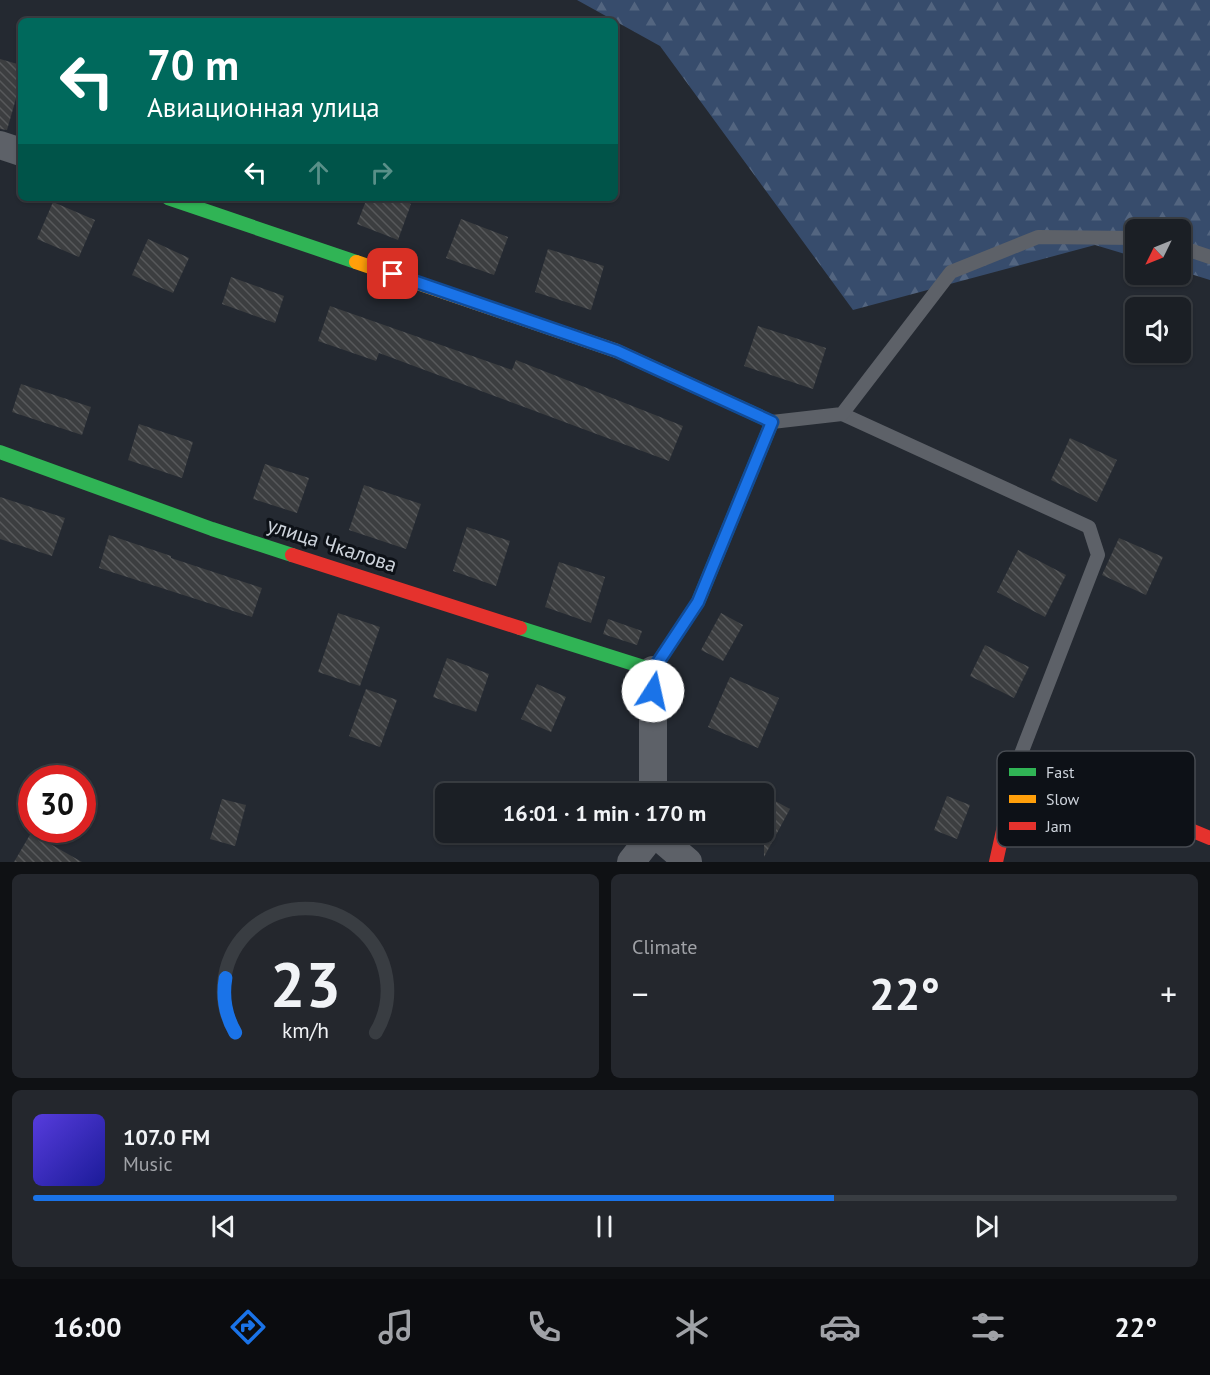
<!DOCTYPE html>
<html lang="en">
<head>
<meta charset="utf-8">
<style>
	:root { --surface:#1b1f25; --page:#24272d; --text:#f1f3f6; --muted:#a0a2a7; --line:#393d42; --accent:#1a73e8 }
	body { margin:0; font-family:"PT Sans",sans-serif; background:var(--page); color:var(--text); height:100vh; display:flex; flex-direction:column; font-size:22px; white-space:nowrap }
	* { box-sizing:border-box; margin:0 }
	p { font-size:20px; color:var(--muted) }
	.icon { flex:none; width:33px; height:33px; fill:none; stroke:currentColor; stroke-width:2; stroke-linecap:round; stroke-linejoin:round }
	.map { position:relative; height:862px; overflow:hidden }
	.details { display:flex; flex-direction:column; gap:12px; padding:12px; background:#0f1114; flex:1 }
	.details>* { flex:none }
	.hud { position:absolute; left:18px; top:18px; width:600px; height:183px; border-radius:9px; box-shadow:0 2px 4px #0004,0 0 0 2px var(--line); background:#00695c; color:#fff; overflow:hidden }
	.needle { width:39px; rotate:227deg }
	.controls { position:absolute; left:1125px; top:219px; display:grid; gap:12px }
	.controls a { display:grid; place-items:center; width:66px; height:66px; border-radius:9px; background:var(--surface); box-shadow:0 2px 4px #0004,0 0 0 2px var(--line); font-size:30px }
	.speed { position:absolute; left:18px; top:765px; display:flex; gap:12px; font-size:30px; font-weight:700; text-align:center }
	.speed>* { display:grid; place-content:center; width:78px; height:78px; border-radius:50%; background:var(--surface); box-shadow:0 2px 4px #0004,0 0 0 2px var(--line); line-height:1 }
	.speed .limit { border:9px solid #d22; background:#fff; color:#111 }
	.pin { position:absolute; display:grid; place-items:center; width:51px; height:51px; color:#fff; margin:-26px; border-radius:12px; box-shadow:0 3px 9px #0006 }
	.me { position:absolute; width:66px; margin:-33px; rotate:10deg; stroke-linejoin:round; filter:drop-shadow(0 0 4px #0008) }
	.turn { display:flex; align-items:center; gap:21px; height:126px; padding:0 30px; font-size:27px }
	.turn .icon { width:78px; height:78px; stroke-width:2.5 }
	.turn b { display:block; font-size:42px; line-height:51px }
	.lanes { display:flex; align-items:center; height:57px; padding:0 30px; background:#0003; justify-content:center; gap:30px; direction:ltr }
	.lanes .off { opacity:.35 }
	.big { font-size:45px; font-weight:600; line-height:1.1 }
	.details .tile { flex:1; display:flex; flex-direction:column; justify-content:center; gap:9px; min-width:0; padding:0 21px; border-radius:9px; background:var(--page) }
	.details .dial { align-items:center; gap:0 }
	.dial svg { height:156px; overflow:visible; fill:none; stroke:var(--line); stroke-width:7; stroke-linecap:round; text-anchor:middle }
	.dial text { fill:var(--text); stroke:none }
	.song { display:flex; align-items:center; gap:18px }
	.cover { width:72px; height:72px; border-radius:9px; background:linear-gradient(135deg,hsl(250 70% 55%),hsl(240 70% 35%)) }
	.played { height:6px; border-radius:3px; background:linear-gradient(90deg,var(--accent) 70%,var(--line) 70%) }
	.keys { display:flex; justify-content:space-around; direction:ltr }
	.heat { display:flex; justify-content:space-between; align-items:center; font-size:33px; direction:ltr }
	.details .tiles { flex:1; display:grid; gap:12px; grid-template-columns:1fr 1fr }
	.tile:last-child { grid-column:span 2 }
	.trip { position:absolute; left:435px; top:783px; width:339px; height:60px; border-radius:9px; background:var(--surface); box-shadow:0 2px 4px #0004,0 0 0 2px var(--line); font-weight:600; line-height:60px; text-align:center }
	.tabs { display:flex; height:96px; justify-content:space-around; align-items:center; background:#0b0c0f; color:var(--muted) }
	.tabs .icon { width:42px; height:42px }
	.tabs .current { color:var(--accent) }
	.tabs b { font-size:27px; color:var(--text) }
	.map>svg:first-child { display:block }
	.forest { fill:url(#forest-firs) }
	.building { fill:url(#building-back-hatch) }
	.lines { fill:none; stroke-linecap:round; stroke-linejoin:round }
	.lane { stroke:#5d6168; stroke-width:14 }
	.street { stroke:#5d6168; stroke-width:28 }
	.fast { stroke:#30b455; stroke-width:14 }
	.slow { stroke:#ff9f0a; stroke-width:14 }
	.jam { stroke:#e5322d; stroke-width:14 }
	.route-casing { stroke:#114b97; stroke-width:15 }
	.route { stroke:#1a73e8; stroke-width:10 }
	.labels { text-anchor:middle; stroke-width:6; stroke-linejoin:round; paint-order:stroke }
	.street-label { font-size:21px; fill:#cdd3db; stroke:#0d1117 }
	.key { fill:#0d1117; stroke:#474b52; stroke-width:1.5 }
	.key-label { font-size:16px; fill:#cdd3db }
</style>
</head>
<body>
<div class="map">
<svg width="1210" height="862" viewBox="0 0 1210 862">
	<defs>
		<pattern id="forest-firs" width="22" height="20" patternUnits="userSpaceOnUse" patternTransform="scale(1.5)"><rect width="22" height="20" fill="#374c6c"/><path d="M5 1l3.5 6h-7zM16 11l3.5 6h-7z" fill="#536580"/></pattern>
		<pattern id="building-back-hatch" width="6" height="6" patternUnits="userSpaceOnUse" patternTransform="scale(1.5)"><rect width="6" height="6" fill="#3c3e40"/><path d="M-1 5l2 2M0 0l6 6M5-1l2 2" fill="none" stroke="#57595b"/></pattern>
	</defs>
	<rect width="100%" height="100%" fill="#242931"/>
	<path class="forest" d="M577,0H1210V280L1181,271L1180,230H1136L1135,257L1095,245L853,310L660,46Z"/>
	<g class="building">
		<path d="M0,59L21,65V81L7,130L0,129Z"/>
		<path d="M367,198H395L411,204L398,240L357,224Z"/>
		<path d="M53,202L95,220L79,257L37,239Z"/>
		<path d="M461,219L508,237L494,275L446,258Z"/>
		<path d="M148,239L189,258L173,293L132,275Z"/>
		<path d="M548,249L604,266L591,310L535,292Z"/>
		<path d="M231,277L284,296L275,323L222,304Z"/>
		<path d="M330,306L512,370L516,360L683,426L669,461L379,353L376,361L318,341Z"/>
		<path d="M758,326L826,348L813,389L744,366Z"/>
		<path d="M21,384L91,407L82,435L12,412Z"/>
		<path d="M139,424L193,442L182,478L128,460Z"/>
		<path d="M1070,438L1117,460L1097,502L1051,480Z"/>
		<path d="M265,464L309,478L297,513L253,499Z"/>
		<path d="M364,485L421,504L406,549L349,530Z"/>
		<path d="M0,497L65,518L52,556L0,539Z"/>
		<path d="M467,527L510,541L496,586L453,571Z"/>
		<path d="M109,535L171,556V558L262,588L252,617L99,568Z"/>
		<path d="M1119,538L1163,557L1146,595L1102,575Z"/>
		<path d="M1018,550L1066,575L1045,617L997,592Z"/>
		<path d="M559,562L605,577L591,623L545,607Z"/>
		<path d="M338,613L380,627L360,686L318,672Z"/>
		<path d="M721,613L743,625L723,661L701,650Z"/>
		<path d="M608,619L642,631L637,645L603,634Z"/>
		<path d="M985,645L1029,667L1014,698L970,676Z"/>
		<path d="M447,658L489,674L476,712L433,697Z"/>
		<path d="M730,677L779,698L758,748L708,727Z"/>
		<path d="M537,684L566,697L551,732L521,719Z"/>
		<path d="M366,689L397,700L380,747L349,736Z"/>
		<path d="M764,795L790,809L764,857Z"/>
		<path d="M947,796L970,805L957,839L934,830Z"/>
		<path d="M222,799L246,805L235,846L210,839Z"/>
		<path d="M31,833L82,862H14Z"/>
	</g>
	<g class="lines">
		<g class="lane">
			<path d="M1180,247L1210,257"/>
			<path d="M842,414L1089,527L1098,555L1019,759"/>
			<path d="M772,422L842,414L951,272L1038,237L1136,238"/>
		</g>
		<g class="street">
			<path d="M0,145L21,152"/>
			<path d="M653,794V670"/>
			<path d="M653,832L688,862"/>
			<path d="M631,862L653,834"/>
		</g>
		<g class="fast">
			<path d="M168,198L356,262"/>
			<path d="M0,452L212,529L292,555"/>
			<path d="M520,628L653,670L698,602L772,422L722,399"/>
		</g>
		<path class="slow" d="M356,262L617,351L722,399"/>
		<g class="jam">
			<path d="M292,555L520,628"/>
			<path d="M996,862L1019,759L1210,838"/>
		</g>
	</g>
	<g class="lines">
		<defs>
			<path id="route" d="M393,274L617,351L772,422L698,602L653,670V691"/>
		</defs>
		<use href="#route" class="route-casing"/>
		<use href="#route" class="route"/>
	</g>
	<g class="labels">
		<g class="street-label">
			<text transform="translate(332 545) rotate(18)" y="7">улица Чкалова</text>
		</g>
	</g>
	<rect x="997" y="751" width="198" height="96" rx="9" class="key"/>
	<rect x="1009" y="768" width="27" height="8" fill="#30b455"/>
	<rect x="1009" y="795" width="27" height="8" fill="#ff9f0a"/>
	<rect x="1009" y="822" width="27" height="8" fill="#e5322d"/>
	<g class="key-label">
		<text x="1046" y="778">Fast</text>
		<text x="1046" y="805">Slow</text>
		<text x="1046" y="832">Jam</text>
	</g>
</svg>
<div class="controls">
<a><svg class="needle" viewBox="-14 -14 28 28"><path d="M0-13l5 13h-10z" fill="#e53935"/><path d="M0 13l5-13h-10z" fill="#a0a2a7"/></svg></a>
<a><svg class="icon" aria-label="sound" viewBox="0 0 24 24"><path d="M4 9h4l5-4v14l-5-4H4zM17 9q2 3 0 6"/></svg></a>
</div>
<div class="speed"><div class="limit">30</div></div>
<div class="pin" style="left:393px;top:274px;background:#d93025"><svg class="icon" aria-label="arrive" viewBox="0 0 24 24"><path d="M6 21V4h12l-3 4 3 4H6"/></svg></div>
<svg class="me" style="left:653px;top:691px" viewBox="-20 -20 40 40"><circle r="19" fill="#fff"/><path d="M0-13L10 11 0 6-10 11z" fill="#1a73e8"/></svg>
<div class="trip">16:01 · 1 min · 170 m</div>
<div class="hud">
<div class="turn"><svg class="icon" aria-label="left" viewBox="0 0 24 24"><path d="M17 20v-9H6M10 6l-5 5 5 5"/></svg><div><b>70 m</b>Авиационная улица</div></div>
<div class="lanes"><svg class="icon" aria-label="left" viewBox="0 0 24 24"><path d="M17 20v-9H6M10 6l-5 5 5 5"/></svg><svg class="icon off" aria-label="ahead" viewBox="0 0 24 24"><path d="M12 20V5M6 11l6-6 6 6"/></svg><svg class="icon off" aria-label="right" viewBox="0 0 24 24"><path d="M7 20v-9h11M14 6l5 5-5 5"/></svg></div>
</div>
</div>
<section class="details">
<div class="tiles">
<div class="tile dial"><svg viewBox="0 0 100 80">
<path d="M14 69A42 42 0 1 1 86 69"/>
<path d="M14 69A42 42 0 0 1 9 41" stroke="#1a73e8"/>
<text x="50" y="56" font-size="32" font-weight="700">23</text>
<text x="50" y="72" font-size="11">km/h</text>
</svg></div>
<div class="tile"><p>Climate</p>
<div class="heat"><a>−</a><b class="big">22°</b><a>+</a></div>
</div>
<div class="tile">
<div class="song"><i class="cover"></i><div><b>107.0 FM</b><p>Music</p></div></div>
<div class="played"></div>
<div class="keys"><svg class="icon" aria-label="previous" viewBox="0 0 24 24"><path d="M18 5L8 12l10 7zM5 5v14"/></svg><svg class="icon" aria-label="pause" viewBox="0 0 24 24"><path d="M8 5v14M16 5v14"/></svg><svg class="icon" aria-label="next" viewBox="0 0 24 24"><path d="M6 5l10 7-10 7zM19 5v14"/></svg></div>
</div>
</div>
</section>
<nav class="tabs">
<b>16:00</b>
<svg class="icon current" aria-label="directions" viewBox="0 0 24 24"><path d="M12 3l9 9-9 9-9-9zM9 14v-3h6M13 9l2 2-2 2"/></svg>
<svg class="icon" aria-label="music" viewBox="0 0 24 24"><path d="M9 18V5l10-2v13"/><circle cx="6" cy="18" r="3"/><circle cx="16" cy="16" r="3"/></svg>
<svg class="icon" aria-label="phone" viewBox="0 0 24 24"><path d="M5 4h4l2 5-3 2q2 4 5 5l2-3 5 2v4C11 20 4 13 5 4z"/></svg>
<svg class="icon" aria-label="climate" viewBox="0 0 24 24"><path d="M12 3v18M4 7l16 10M4 17L20 7"/></svg>
<svg class="icon" aria-label="car" viewBox="0 0 24 24"><path d="M5 17H2v-5l4-1 3-4h7l3 4 3 1v5h-3M9 17h6M6 11h13"/><circle cx="7" cy="17" r="2"/><circle cx="17" cy="17" r="2"/></svg>
<svg class="icon" aria-label="filters" viewBox="0 0 24 24"><path d="M4 7h16M4 17h16"/><circle cx="9" cy="7" r="2"/><circle cx="15" cy="17" r="2"/></svg>
<b>22°</b>
</nav>
</body>
</html>
